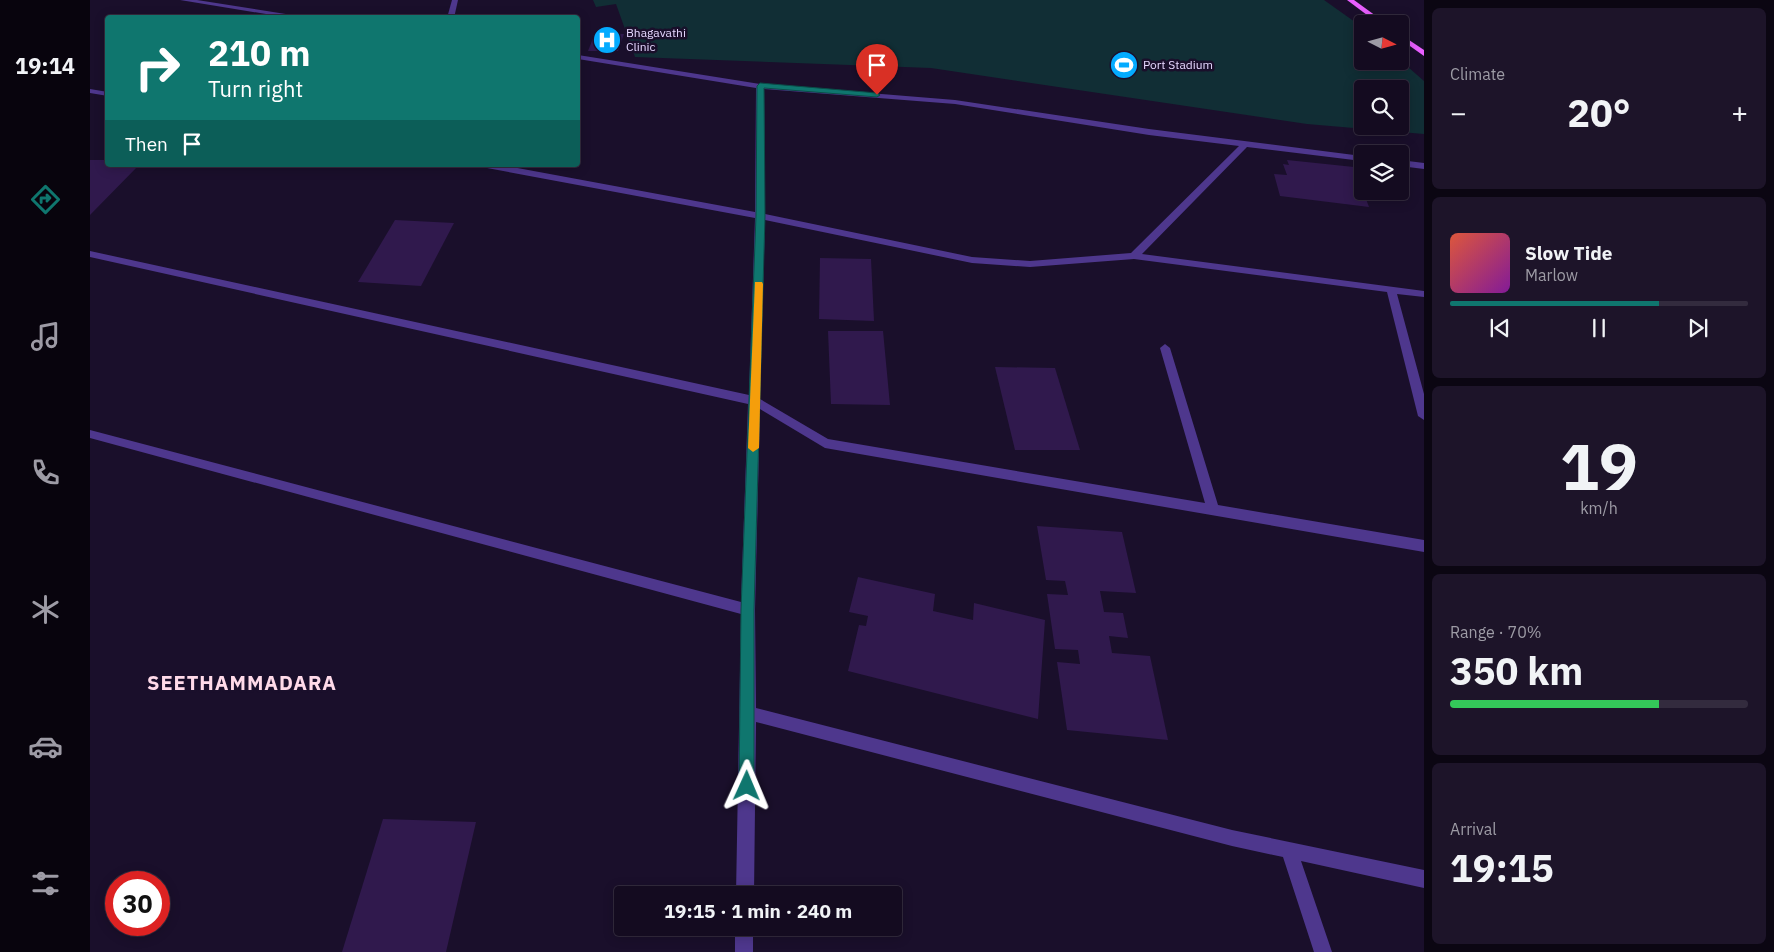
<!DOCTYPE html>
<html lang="en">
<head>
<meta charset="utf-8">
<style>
	:root { --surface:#140b20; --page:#1d1429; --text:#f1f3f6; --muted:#9d9ba5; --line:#332b3e; --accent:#0f766e }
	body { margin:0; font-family:"IBM Plex Sans",sans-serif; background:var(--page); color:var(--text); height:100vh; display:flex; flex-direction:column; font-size:19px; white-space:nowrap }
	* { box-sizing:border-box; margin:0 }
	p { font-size:16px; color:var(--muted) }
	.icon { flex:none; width:28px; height:28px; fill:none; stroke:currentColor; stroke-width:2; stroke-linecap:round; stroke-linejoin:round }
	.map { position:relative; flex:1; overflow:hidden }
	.details { display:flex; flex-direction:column; gap:8px; padding:8px; background:#0b0612; width:350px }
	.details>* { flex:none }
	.hud { position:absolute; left:15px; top:15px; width:475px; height:152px; border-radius:5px; box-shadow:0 2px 12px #0003,0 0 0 1px var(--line); background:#0f766e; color:#fff; overflow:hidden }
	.needle { width:32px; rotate:96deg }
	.tools { position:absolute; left:1264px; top:15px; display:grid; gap:10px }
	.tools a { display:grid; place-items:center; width:55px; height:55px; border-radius:5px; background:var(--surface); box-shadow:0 2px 12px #0003,0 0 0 1px var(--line); font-size:25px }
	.speed { position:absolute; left:15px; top:871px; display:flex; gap:10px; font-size:25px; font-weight:700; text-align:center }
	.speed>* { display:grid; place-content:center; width:65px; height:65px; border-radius:50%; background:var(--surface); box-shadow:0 2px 12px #0003,0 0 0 1px var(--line); line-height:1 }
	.speed .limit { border:8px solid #d22; background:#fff; color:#111 }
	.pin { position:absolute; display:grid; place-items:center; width:42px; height:42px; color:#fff; margin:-51px -21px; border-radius:50% 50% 50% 0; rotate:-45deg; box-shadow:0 0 5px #0007 }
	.pin .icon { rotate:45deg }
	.me { position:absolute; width:55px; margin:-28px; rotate:1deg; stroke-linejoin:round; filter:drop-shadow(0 0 4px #0008) }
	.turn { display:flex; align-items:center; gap:18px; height:105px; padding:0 20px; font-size:22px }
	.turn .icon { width:65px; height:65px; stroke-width:2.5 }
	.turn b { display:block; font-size:35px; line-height:42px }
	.then { display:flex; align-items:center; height:48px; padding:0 20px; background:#0003; gap:10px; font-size:19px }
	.big { font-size:38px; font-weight:700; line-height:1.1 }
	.details .tile { flex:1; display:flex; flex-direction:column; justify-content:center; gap:8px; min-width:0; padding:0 18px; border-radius:8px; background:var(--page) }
	.details .dial { align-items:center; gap:0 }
	.dial b { font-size:65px; line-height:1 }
	.song { display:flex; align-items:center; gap:15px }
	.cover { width:60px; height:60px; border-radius:8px; background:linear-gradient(135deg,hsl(10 70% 55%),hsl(290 70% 35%)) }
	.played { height:5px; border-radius:2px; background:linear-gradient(90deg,var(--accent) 70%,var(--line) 70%) }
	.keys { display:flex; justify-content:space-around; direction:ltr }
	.heat { display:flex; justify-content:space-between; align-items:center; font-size:28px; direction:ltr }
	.charge { height:8px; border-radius:4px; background:linear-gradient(90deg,#34c759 70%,var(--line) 0) }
	.trip { position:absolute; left:524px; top:886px; width:288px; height:50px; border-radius:5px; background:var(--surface); box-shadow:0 2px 12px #0003,0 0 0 1px var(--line); font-weight:700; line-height:50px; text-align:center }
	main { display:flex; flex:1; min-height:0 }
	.dock { display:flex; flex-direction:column; width:90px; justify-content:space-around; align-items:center; background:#08040d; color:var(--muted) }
	.dock .icon { width:35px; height:35px }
	.dock .active { color:var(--accent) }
	.dock b { font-size:22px; color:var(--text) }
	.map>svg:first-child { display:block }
	.green { fill:#112e35; fill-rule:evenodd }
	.building { fill:#30194d }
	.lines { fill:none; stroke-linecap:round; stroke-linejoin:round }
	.minor { fill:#4e378d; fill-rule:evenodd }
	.major { fill:#e95fff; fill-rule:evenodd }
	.route { fill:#0f766e; stroke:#0a4d48 }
	.slow { fill:#f59e0b }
	.labels { text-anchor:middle; stroke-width:5; stroke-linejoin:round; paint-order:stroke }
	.far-poi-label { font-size:12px; fill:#e6d8ff; stroke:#1a0f2b; text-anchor:start }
	.district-label { font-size:20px; font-weight:bold; letter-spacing:1px; fill:#ffdae9; stroke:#1a0f2b }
</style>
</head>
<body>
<main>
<nav class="dock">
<b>19:14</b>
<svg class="icon active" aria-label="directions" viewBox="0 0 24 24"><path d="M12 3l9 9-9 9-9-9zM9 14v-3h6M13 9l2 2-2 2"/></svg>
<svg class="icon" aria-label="music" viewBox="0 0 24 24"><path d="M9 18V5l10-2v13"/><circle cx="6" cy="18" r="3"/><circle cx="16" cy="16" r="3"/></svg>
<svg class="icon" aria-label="phone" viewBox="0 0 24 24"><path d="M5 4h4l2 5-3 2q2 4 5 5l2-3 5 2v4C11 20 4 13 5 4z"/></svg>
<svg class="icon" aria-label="climate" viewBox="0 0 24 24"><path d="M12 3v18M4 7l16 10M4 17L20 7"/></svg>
<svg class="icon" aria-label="car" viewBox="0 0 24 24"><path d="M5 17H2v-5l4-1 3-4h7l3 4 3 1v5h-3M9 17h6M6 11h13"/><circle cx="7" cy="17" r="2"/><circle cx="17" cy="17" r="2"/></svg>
<svg class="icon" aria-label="filters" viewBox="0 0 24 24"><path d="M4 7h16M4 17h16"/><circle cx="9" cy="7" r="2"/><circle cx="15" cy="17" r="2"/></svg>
</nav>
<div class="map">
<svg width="1334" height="952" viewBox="0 0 1334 952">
	<rect width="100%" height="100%" fill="#1a0f2b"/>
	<path class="green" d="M503,0H1234L1272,27V61L1310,60L1334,81V134L1217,124L841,68L545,57L526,4L506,7ZM1272,89H1310V126H1272Z"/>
	<g class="building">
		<path d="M505,33L534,34L528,51H498Z"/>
		<path d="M0,160H18V165H49L0,215Z"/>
		<path d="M1197,160L1264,167L1279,207L1190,196L1184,174L1197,175L1193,164L1199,165Z"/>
		<path d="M305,220L364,223L331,286L268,282Z"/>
		<path d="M730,258L781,259L784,321L729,319Z"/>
		<path d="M738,331H793L800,405L741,404Z"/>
		<path d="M905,367L965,368L990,450H925Z"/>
		<path d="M947,526L1032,532L1046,593L1010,591L1014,612L1033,613L1038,638L1019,636L1022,653L1060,656L1078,740L977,730L967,662L990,664L988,650L965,649L957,594L978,595L975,581L956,580Z"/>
		<path d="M768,577L845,594L843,611L883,620L884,603L955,620L948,719L758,671L769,625L776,626L778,616L759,612Z"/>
		<path d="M293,819L386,822L356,952H252Z"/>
	</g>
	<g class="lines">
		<g class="minor">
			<path d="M90,0H107L221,18H200Z"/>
			<path d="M362,0H368L364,18H357Z"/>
			<path d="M488,55L670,84L865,100L1059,129L1272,156V161L1157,147L1052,254L1334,291V297L1307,294L1334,394V420L1328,416L1297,292L1044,259L940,267L882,263L675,220L670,399L738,439L1115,503L1070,348L1075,344L1080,348L1128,505L1334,540V552L735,448L670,409L665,610L666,708L1142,830L1334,870V888L1211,861L1242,952H1224L1193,857L1142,846L666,722L664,895H646L651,614L0,438V430L651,602L658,404L0,257V251L659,395L665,218L397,168L393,165H411L665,212L666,88L488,59ZM674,89L865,104L1059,135L1149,146L1041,253L940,261L882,257L675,214Z"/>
			<path d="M0,89L18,92V96L0,93Z"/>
			<path d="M1310,160L1334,163V169L1310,166Z"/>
			<rect x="645" y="928" width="18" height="24"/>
		</g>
		<g class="major">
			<path d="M1257,0H1264L1297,24H1289Z"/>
			<path d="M1310,34L1334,50V56L1310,39Z"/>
		</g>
	</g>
	<path class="route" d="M670,83L787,93L790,95L787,97L674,88L675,216L664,610V786L662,791L657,793L651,791L649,786L651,610L666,216L667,86Z"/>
	<path class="slow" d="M665,282H672L673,284L669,448L663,452L658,448Z"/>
	<defs>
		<symbol id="hospital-disc" viewBox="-11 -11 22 22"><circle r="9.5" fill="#04abff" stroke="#1a0f2b"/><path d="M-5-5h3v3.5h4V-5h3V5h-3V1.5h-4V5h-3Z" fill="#fff"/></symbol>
		<symbol id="stadium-disc" viewBox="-11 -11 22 22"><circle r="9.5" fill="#04abff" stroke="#1a0f2b"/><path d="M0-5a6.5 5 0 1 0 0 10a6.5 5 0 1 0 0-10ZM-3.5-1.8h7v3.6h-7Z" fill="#fff"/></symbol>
	</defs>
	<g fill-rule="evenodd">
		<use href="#hospital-disc" x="501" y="24" width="32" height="32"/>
		<use href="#stadium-disc" x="1018" y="49" width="32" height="32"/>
	</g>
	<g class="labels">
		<g class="far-poi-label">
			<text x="536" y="37">Bhagavathi<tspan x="536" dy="14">Clinic</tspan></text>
			<text x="1053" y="69">Port Stadium</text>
		</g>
		<g class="district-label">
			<text x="152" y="690">SEETHAMMADARA</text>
		</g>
	</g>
</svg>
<div class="tools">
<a><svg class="needle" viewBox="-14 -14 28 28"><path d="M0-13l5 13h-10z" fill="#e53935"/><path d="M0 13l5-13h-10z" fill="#9d9ba5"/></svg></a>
<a><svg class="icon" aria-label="search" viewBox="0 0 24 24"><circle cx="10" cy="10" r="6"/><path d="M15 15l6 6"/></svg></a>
<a><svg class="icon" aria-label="layers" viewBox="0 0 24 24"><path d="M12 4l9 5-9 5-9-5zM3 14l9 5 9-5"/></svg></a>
</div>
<div class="speed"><div class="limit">30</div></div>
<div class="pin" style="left:787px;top:95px;background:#d93025"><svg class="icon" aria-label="arrive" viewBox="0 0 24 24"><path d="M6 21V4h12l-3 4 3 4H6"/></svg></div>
<svg class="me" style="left:657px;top:786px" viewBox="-20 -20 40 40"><path d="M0-17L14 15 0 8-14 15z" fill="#0f766e" stroke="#fff" stroke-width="4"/></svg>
<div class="trip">19:15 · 1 min · 240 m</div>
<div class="hud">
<div class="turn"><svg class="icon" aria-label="right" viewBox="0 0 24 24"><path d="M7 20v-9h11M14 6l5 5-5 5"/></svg><div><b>210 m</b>Turn right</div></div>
<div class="then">Then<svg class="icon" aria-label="arrive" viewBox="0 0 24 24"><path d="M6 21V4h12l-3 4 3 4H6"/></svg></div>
</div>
</div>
<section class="details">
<div class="tile"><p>Climate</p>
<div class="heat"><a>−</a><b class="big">20°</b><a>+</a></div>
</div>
<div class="tile">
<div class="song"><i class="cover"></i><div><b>Slow Tide</b><p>Marlow</p></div></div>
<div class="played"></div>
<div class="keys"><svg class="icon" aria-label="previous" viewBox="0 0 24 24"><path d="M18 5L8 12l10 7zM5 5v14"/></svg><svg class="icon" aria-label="pause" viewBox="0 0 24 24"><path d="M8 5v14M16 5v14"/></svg><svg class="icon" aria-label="next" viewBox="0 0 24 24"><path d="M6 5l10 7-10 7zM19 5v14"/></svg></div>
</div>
<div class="tile dial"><b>19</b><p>km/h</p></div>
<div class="tile"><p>Range · 70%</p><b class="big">350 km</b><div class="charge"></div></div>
<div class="tile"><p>Arrival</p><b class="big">19:15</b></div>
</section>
</main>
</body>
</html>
